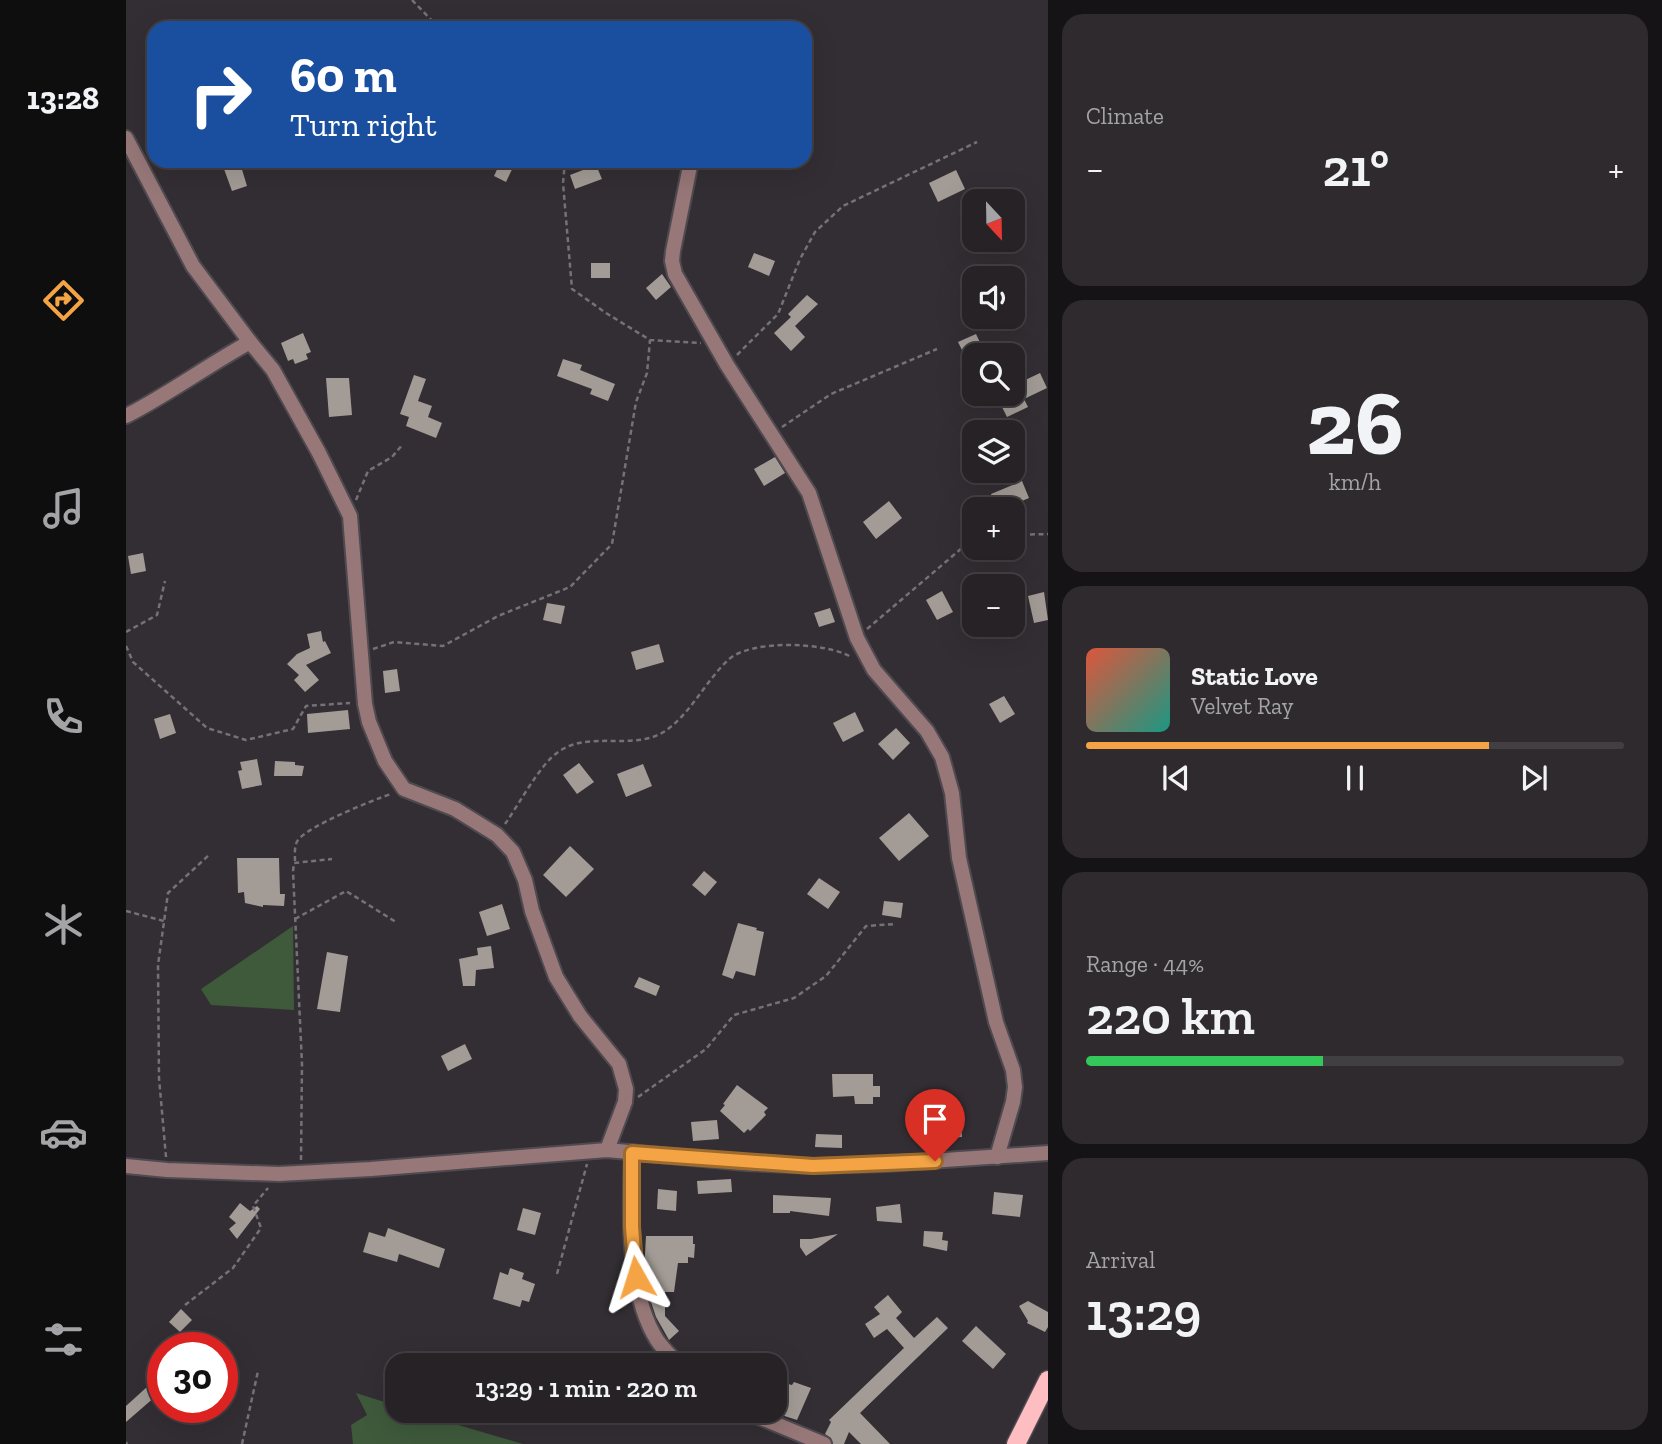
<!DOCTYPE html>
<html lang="en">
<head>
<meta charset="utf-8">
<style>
	:root { --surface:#262226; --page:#2e2a2e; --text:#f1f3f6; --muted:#a4a4a7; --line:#423f43; --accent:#f4a444 }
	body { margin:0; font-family:"Zilla Slab",serif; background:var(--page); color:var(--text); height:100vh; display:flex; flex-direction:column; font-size:26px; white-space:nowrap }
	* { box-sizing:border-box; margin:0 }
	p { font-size:23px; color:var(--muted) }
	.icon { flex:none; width:38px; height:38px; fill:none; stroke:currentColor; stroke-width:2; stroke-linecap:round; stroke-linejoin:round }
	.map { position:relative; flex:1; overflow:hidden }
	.sheet { display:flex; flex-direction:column; gap:14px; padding:14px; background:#151315; width:614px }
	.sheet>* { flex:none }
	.banner { position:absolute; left:21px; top:21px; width:665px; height:147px; border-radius:21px; box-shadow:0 7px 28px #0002,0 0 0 2px var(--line); background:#1a4fa0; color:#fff; overflow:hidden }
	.needle { width:46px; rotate:158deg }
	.fabs { position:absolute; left:836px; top:189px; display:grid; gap:14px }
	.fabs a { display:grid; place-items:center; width:63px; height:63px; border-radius:14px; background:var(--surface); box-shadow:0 7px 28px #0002,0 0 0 2px var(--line); font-size:35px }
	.speed { position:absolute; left:21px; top:1332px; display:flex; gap:14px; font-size:35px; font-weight:700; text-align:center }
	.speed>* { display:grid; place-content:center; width:91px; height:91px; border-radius:50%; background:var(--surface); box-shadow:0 7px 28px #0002,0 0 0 2px var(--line); line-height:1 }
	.speed .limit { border:10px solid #d22; background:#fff; color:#111 }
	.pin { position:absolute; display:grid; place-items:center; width:60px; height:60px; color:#fff; margin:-72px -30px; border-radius:50% 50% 50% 0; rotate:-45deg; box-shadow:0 0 7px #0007 }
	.pin .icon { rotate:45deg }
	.me { position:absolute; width:77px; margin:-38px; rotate:354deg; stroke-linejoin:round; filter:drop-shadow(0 0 5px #0008) }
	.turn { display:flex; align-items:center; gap:24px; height:147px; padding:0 28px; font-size:32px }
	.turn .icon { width:91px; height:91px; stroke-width:2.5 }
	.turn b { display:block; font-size:49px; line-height:60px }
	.big { font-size:52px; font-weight:600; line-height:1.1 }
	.sheet .tile { flex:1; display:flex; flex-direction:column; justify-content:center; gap:10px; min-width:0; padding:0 24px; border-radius:21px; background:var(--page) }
	.sheet .dial { align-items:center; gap:0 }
	.dial b { font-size:91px; line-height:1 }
	.song { display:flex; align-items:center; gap:21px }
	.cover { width:84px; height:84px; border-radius:10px; background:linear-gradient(135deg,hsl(10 70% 55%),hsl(170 70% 35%)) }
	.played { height:7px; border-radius:4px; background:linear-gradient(90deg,var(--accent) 75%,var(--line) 75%) }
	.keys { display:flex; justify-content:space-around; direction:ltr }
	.heat { display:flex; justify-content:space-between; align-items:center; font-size:38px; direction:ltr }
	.charge { height:10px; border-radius:5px; background:linear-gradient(90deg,#34c759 44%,var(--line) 0) }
	.trip { position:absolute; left:259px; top:1353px; width:402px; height:70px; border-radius:21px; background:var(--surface); box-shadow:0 7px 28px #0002,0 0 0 2px var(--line); font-weight:600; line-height:70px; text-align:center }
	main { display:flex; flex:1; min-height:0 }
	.dock { display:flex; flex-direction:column; width:126px; justify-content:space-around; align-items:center; background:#0f0e0f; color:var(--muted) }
	.dock .icon { width:49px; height:49px }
	.dock .selected { color:var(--accent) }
	.dock b { font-size:32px; color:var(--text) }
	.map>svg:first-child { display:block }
	.green { fill:#3e5a3b }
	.building { fill:#a39c96 }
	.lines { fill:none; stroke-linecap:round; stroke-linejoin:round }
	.minor-casing { stroke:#4f4a4f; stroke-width:18 }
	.major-casing { stroke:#4f4a4f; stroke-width:21 }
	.path { stroke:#757176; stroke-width:2.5; stroke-dasharray:5 3.5; stroke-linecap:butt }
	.minor { stroke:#977778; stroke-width:14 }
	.major { stroke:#febdc0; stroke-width:18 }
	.route-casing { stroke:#9f6b2c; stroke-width:18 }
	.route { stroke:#f4a444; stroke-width:12 }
</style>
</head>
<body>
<main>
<nav class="dock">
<b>13:28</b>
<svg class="icon selected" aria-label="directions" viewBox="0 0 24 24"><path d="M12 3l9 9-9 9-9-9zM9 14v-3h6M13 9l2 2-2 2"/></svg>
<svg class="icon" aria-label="music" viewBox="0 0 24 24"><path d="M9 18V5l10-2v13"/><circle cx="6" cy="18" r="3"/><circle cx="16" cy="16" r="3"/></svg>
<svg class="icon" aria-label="phone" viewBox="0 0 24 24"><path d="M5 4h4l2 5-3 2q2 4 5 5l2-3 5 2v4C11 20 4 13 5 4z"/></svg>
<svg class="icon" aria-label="climate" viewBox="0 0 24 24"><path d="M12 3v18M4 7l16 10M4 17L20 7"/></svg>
<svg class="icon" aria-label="car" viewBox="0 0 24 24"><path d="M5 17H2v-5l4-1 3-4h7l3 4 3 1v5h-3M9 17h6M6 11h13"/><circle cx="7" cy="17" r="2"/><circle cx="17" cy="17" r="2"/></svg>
<svg class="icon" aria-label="filters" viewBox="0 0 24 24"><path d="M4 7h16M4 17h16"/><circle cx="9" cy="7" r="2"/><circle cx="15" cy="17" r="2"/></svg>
</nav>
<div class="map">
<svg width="922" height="1444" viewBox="0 0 922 1444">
	<rect width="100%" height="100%" fill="#332e33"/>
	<g class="green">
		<path d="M167,926L168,1010L85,1005L75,989Z"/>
		<path d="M230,1393L271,1406V1410L285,1411L397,1444H227L225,1425L241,1415Z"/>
	</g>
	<g class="building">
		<path d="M375,161H390L380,182L368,176Z"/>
		<path d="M114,163L121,186L106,191L98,169Z"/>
		<path d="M470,165L476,179L449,189L444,175Z"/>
		<path d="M830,170L839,189L812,202L803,183Z"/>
		<path d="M628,253L649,261L643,276L622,267Z"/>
		<rect x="465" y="263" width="19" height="15"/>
		<path d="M536,274L545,287L530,300L520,288Z"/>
		<path d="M681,295L692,304L669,326L679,337L665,351L648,333L665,317L662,314Z"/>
		<path d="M177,333L185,352L180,354L182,359L169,364L167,359L162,361L155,343Z"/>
		<path d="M850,334L860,355H849V376L832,342Z"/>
		<path d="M437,359L456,365L454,370L489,384L482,401L464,394L466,389L431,376Z"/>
		<path d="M914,373L921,388L898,399L902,407L881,417L873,401L898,389L895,382Z"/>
		<path d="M288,375L300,379L292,401L306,406L302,417L316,423L310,438L280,426L283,417L274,414Z"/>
		<path d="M200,378H223L226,415L203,417Z"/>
		<path d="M649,457L659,473L638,486L628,469Z"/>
		<path d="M896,481L903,498L877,509H872L865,494Z"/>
		<path d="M763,501L776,518L750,539L737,522Z"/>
		<path d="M17,553L20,571L5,574L2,556Z"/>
		<path d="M816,591L827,612L811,620L800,600Z"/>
		<path d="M918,592L922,620L908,623L902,596Z"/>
		<path d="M421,603L439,606L435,624L417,620Z"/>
		<path d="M704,608L709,622L693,627L688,613Z"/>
		<path d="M195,631L197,642L199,641L205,653L180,665L193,680L179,692L168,680L173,675L161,664L171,654L184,648L181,634Z"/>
		<path d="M533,644L538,662L510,670L505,652Z"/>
		<path d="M271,669L274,691L259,693L257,671Z"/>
		<path d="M878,696L889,714L874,723L863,704Z"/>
		<path d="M222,710L224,729L182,733L181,714Z"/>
		<path d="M729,712L738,731L717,742L707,723Z"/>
		<path d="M44,714L50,733L34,739L28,719Z"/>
		<path d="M770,728L784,743L767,760L752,744Z"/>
		<path d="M131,759L136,785L116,789L112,771L116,770L114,762Z"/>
		<path d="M149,761L169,762V765L178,766L176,776H148Z"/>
		<path d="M453,763L468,782L451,794L437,775Z"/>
		<path d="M517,764L526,786L500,797L491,774Z"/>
		<path d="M783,813L803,836L773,861L753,838Z"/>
		<path d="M444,846L468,869L440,897L417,875Z"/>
		<path d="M111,858H153L154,894H159L158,906L137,905V907L119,903L118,892L112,893Z"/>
		<path d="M578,871L591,882L579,896L566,885Z"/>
		<path d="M693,878L714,892L702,909L681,894Z"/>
		<path d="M758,901L777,903L775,918L756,915Z"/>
		<path d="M376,904L384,929L361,936L353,912Z"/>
		<path d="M612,923L631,928L630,930L638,932L629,976L610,971L607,979L596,975Z"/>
		<path d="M365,946L368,968L350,970L349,986H337L333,959L352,955L351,948Z"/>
		<path d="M201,952L222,956L214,1012L191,1009Z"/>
		<path d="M513,977L534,986L530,996L508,987Z"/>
		<path d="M339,1044L346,1059L322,1071L315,1056Z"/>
		<path d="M706,1074H747V1086H754V1097H747V1104H729L728,1096L707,1097Z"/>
		<path d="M611,1085L642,1108L638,1112L640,1115L624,1131L622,1129L618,1133L594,1111L599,1105L597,1104Z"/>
		<path d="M835,1119L836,1137L815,1138L814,1120Z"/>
		<path d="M591,1120L593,1139L567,1141L565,1122Z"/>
		<path d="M690,1134L716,1135V1148L689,1147Z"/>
		<path d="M605,1179L606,1192L572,1194L571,1181Z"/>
		<path d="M532,1189L551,1191L550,1211L531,1209Z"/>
		<path d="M868,1192L897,1195L894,1217L866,1214Z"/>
		<path d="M647,1195L705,1198L703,1216L664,1211V1213H647Z"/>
		<path d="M114,1203L124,1211L131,1206L134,1209L111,1239L103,1229L110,1223L103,1217Z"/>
		<path d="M774,1204L776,1223L751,1221L750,1207Z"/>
		<path d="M397,1208L415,1213L409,1235L391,1230Z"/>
		<path d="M262,1228L319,1249L313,1268L273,1254L271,1262L237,1252L243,1232L259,1237Z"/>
		<path d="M798,1231L817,1232L816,1240L822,1241L821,1251L797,1246Z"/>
		<path d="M712,1234L680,1256L674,1247V1239H685Z"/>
		<path d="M520,1236H567V1244H569L568,1258L562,1257V1263H552L548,1292H539V1316L553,1331L543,1340L530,1317L523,1296L518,1271Z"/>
		<path d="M384,1268L398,1273L396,1279L409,1284L403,1302L396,1300L394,1307L367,1299L374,1272L382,1275Z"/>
		<path d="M762,1295L776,1312L770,1318L788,1338L811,1317L822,1328L734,1413L764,1444H735L723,1432L718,1444H707L705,1438L699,1434L705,1422L703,1420L778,1348L761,1329L748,1338L739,1324L754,1314L748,1307Z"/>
		<path d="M902,1301L922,1312V1327L919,1332L901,1323L902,1321L893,1306Z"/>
		<path d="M55,1309L66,1320L54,1332L43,1322Z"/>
		<path d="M850,1326L880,1354L867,1369L836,1341Z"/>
		<path d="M654,1382L666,1385L668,1382L685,1388L671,1420L649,1413V1396Z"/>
		<path d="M22,1386L30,1396L0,1422V1406Z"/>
	</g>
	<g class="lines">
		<defs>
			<g id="minor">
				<path d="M0,138L67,266L124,342"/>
				<path d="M565,161L547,251L546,261L549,274L601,365L683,493L731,638L748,670L801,731L816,757L826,793L833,858L861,982L870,1022L887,1070L889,1087L887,1102L871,1157"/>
				<path d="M0,416C43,394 82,365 124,342L147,370L193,453L224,516L239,704L243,722L259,761L278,789L329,809L371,835L387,852L399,880L406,911L430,977L454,1016L493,1064L500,1089L499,1102L481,1150"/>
				<path d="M506,1152C504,1209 500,1291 531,1340C537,1349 546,1357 553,1365"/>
				<path d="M0,1166L41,1170L153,1174L245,1169L481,1150L620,1163L687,1166L760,1164L922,1153"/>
				<path d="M616,1410L698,1444"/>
			</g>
			<path id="major" d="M890,1444L922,1380"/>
		</defs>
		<use href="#minor" class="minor-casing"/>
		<use href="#major" class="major-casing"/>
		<g class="path">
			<path d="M286,0L313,28"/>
			<path d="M439,161L437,183L446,289L480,313L524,340L575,343"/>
			<path d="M611,355L652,314L674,259L689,232L717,206L851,142"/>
			<path d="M656,427L705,394L811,349"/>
			<path d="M230,500L242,471L266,457L277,444"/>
			<path d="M887,535L922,534"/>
			<path d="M741,629L836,548L849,543"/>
			<path d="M0,632L31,615L39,581"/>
			<path d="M0,646L7,662L81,728L120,740L167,729L180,706L224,703"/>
			<path d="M247,649L268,642L317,646L372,616L444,587L486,544L510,402L521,373L524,340"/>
			<path d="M379,824C393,804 409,774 425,758C458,725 508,755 542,729C566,711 580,681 602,660C624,639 700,642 725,657"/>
			<path d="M169,861C169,855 168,845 172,840C182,826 247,800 265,794"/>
			<path d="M0,911L38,921"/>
			<path d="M169,919L220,891L270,922"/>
			<path d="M512,1097L580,1049L608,1015L668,998L700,976L740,926L770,924"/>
			<path d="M40,1157L33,1078L32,965L42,893L83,855"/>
			<path d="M175,1160L176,1064L167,871L168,863L206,859"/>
			<path d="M431,1274L461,1164"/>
			<path d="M59,1305L107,1268L135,1228L127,1206L142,1188"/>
			<path d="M0,1442L1,1444"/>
			<path d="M116,1444L132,1371"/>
		</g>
		<use href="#minor" class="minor"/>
		<use href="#major" class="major"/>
	</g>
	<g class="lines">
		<defs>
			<path id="route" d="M510,1277L506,1227V1153L687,1166L809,1161"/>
		</defs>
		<use href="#route" class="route-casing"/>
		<use href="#route" class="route"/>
	</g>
</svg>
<div class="fabs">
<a><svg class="needle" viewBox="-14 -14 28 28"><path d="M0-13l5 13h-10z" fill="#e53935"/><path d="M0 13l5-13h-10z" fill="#a4a4a7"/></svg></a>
<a><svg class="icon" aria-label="sound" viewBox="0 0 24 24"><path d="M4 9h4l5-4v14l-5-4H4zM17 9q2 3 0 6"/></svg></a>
<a><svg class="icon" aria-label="search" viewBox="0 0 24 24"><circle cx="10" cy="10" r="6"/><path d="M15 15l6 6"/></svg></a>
<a><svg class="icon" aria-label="layers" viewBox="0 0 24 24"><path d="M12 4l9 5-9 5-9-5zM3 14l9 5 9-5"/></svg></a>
<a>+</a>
<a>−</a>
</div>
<div class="speed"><div class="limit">30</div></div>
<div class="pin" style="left:809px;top:1161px;background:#d93025"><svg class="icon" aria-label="arrive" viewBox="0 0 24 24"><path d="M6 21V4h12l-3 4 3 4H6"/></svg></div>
<svg class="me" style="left:510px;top:1277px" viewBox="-20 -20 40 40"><path d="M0-17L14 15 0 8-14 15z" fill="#f4a444" stroke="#fff" stroke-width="4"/></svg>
<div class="trip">13:29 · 1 min · 220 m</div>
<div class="banner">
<div class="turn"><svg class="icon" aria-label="right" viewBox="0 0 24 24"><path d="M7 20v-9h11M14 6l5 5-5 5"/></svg><div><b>60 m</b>Turn right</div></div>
</div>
</div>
<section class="sheet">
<div class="tile"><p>Climate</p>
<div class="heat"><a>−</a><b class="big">21°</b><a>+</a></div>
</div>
<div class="tile dial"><b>26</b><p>km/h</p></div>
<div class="tile">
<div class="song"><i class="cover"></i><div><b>Static Love</b><p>Velvet Ray</p></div></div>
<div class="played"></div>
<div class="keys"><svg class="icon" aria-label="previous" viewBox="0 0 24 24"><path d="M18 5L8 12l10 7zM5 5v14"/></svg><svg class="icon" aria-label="pause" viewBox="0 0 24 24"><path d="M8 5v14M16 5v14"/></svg><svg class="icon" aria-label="next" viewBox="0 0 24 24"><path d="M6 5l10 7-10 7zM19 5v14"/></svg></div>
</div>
<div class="tile"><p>Range · 44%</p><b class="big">220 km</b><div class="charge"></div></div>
<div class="tile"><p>Arrival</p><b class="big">13:29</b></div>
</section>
</main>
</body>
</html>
